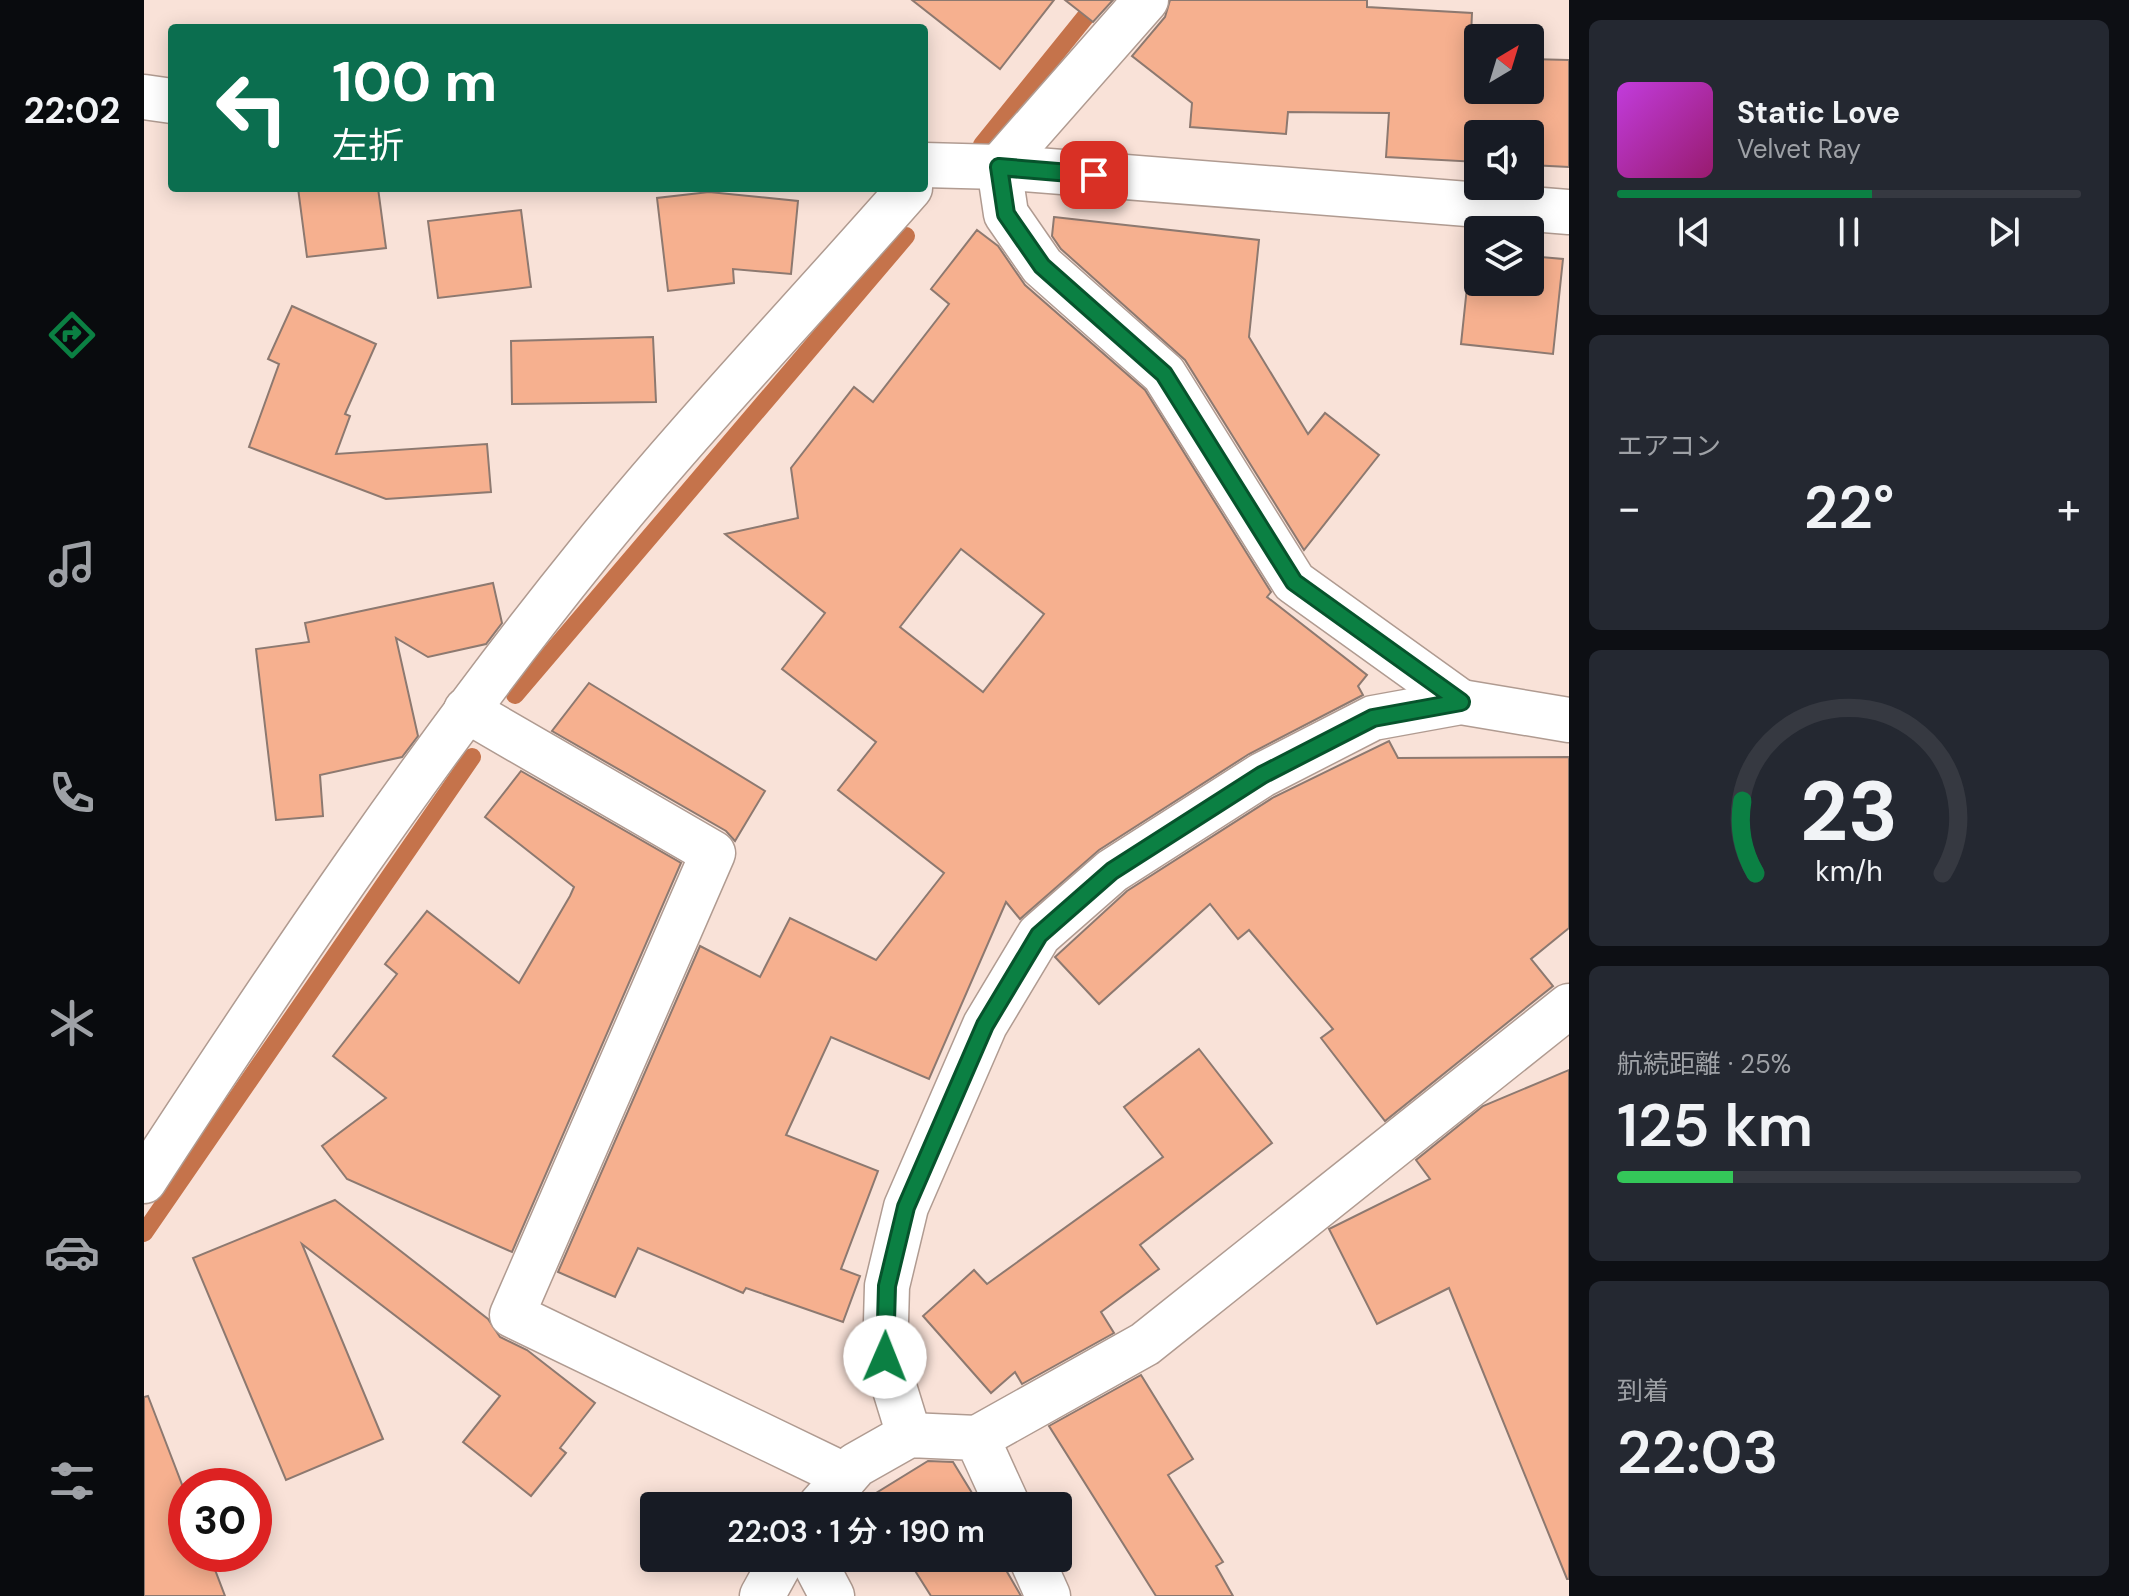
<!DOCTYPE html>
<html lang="ja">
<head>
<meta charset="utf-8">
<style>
	:root { --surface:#171b24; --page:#242831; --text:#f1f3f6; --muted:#9ea1a6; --line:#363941; --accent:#0b8043 }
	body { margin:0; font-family:"DM Sans","Noto Sans JP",sans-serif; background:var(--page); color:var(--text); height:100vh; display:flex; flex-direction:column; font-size:30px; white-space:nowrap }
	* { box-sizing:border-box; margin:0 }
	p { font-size:26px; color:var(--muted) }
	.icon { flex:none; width:44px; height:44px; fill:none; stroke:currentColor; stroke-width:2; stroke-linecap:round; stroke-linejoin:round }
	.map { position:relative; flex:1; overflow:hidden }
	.drawer { display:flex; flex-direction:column; gap:20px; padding:20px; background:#0d0f14; width:560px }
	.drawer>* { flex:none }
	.banner { position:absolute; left:24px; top:24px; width:760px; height:168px; border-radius:8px; box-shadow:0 4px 20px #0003; background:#0b6e4f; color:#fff; overflow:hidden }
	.needle { width:52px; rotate:38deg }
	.buttons { position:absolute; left:1320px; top:24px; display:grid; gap:16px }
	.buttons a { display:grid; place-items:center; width:80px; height:80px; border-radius:8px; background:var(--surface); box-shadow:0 4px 20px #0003; font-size:40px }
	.speed { position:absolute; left:24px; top:1468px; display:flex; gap:16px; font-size:40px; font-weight:700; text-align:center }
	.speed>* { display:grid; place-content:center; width:104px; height:104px; border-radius:50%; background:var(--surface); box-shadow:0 4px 20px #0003; line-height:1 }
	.speed .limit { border:12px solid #d22; background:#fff; color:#111 }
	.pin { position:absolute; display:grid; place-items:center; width:68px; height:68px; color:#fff; margin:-34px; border-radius:16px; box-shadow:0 4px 12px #0006 }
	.me { position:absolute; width:88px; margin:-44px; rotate:1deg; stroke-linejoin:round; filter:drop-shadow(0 0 6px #0008) }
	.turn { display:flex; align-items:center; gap:28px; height:168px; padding:0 32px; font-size:36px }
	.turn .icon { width:104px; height:104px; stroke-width:2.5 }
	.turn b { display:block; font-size:56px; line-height:68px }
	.big { font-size:60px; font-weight:600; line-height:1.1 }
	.drawer .tile { flex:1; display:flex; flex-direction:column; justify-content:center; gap:12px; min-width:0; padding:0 28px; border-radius:12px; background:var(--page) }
	.drawer .dial { align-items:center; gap:0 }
	.dial svg { height:208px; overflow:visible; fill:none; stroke:var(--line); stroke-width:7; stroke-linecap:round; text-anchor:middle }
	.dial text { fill:var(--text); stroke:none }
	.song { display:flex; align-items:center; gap:24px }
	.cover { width:96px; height:96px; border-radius:12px; background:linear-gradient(135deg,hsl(290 70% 55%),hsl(320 70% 35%)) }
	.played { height:8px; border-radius:4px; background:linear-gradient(90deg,var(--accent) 55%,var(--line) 55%) }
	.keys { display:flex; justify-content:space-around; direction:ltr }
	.heat { display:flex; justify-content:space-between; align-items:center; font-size:44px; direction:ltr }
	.charge { height:12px; border-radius:6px; background:linear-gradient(90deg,#34c759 25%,var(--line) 0) }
	.trip { position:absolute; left:496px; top:1492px; width:432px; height:80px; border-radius:8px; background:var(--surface); box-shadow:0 4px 20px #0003; font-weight:600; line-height:80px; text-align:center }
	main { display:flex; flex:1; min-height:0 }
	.tabs { display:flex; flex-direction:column; width:144px; justify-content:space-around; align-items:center; background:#090b0e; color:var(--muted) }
	.tabs .icon { width:56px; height:56px }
	.tabs .active { color:var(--accent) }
	.tabs b { font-size:36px; color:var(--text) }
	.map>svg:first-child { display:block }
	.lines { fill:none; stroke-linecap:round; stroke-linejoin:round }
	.stream { stroke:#c5734b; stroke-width:18 }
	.building { fill:#f6b08f; stroke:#8d7970; stroke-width:2; fill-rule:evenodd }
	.minor-casing { stroke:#b09b91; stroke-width:47 }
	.minor { stroke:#fff; stroke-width:44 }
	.route-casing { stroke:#07532c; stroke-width:20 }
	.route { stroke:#0b8043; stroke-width:14 }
</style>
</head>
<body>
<main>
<nav class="tabs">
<b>22:02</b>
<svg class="icon active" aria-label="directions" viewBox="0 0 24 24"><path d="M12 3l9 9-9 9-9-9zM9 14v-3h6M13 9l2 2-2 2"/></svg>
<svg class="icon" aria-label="music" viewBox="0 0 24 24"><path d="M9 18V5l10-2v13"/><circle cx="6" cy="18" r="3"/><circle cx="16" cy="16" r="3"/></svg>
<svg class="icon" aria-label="phone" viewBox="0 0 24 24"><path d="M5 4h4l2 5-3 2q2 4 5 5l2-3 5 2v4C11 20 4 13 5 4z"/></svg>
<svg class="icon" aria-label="climate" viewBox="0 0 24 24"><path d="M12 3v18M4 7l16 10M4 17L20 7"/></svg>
<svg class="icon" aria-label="car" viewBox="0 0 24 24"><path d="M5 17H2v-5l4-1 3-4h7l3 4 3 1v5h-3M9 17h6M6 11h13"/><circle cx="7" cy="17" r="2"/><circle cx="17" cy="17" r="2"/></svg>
<svg class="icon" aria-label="filters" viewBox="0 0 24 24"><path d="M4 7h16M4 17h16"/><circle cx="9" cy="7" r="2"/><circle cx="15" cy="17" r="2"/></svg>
</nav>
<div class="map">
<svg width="1425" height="1596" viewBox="0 0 1425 1596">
	<rect width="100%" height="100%" fill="#f9e2d8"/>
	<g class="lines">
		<g class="stream">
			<path d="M838,145L955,0"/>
			<path d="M371,695L762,236"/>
			<path d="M0,1233L328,757"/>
		</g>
	</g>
	<g class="building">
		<path d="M768,0H910L856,69Z"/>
		<path d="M921,0H969L949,22Z"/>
		<path d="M1026,0H1223V7L1328,13L1326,57H1334V90H1386V59L1425,60V167L1386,165V134H1334V162L1242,157L1245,113L1144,112L1142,134L1046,127L1048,103L988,56L1021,17Z"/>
		<path d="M154,188H234L242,248L163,257Z"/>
		<path d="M565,192L654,201L647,274L589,269L590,283L524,291L513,198Z"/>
		<path d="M377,210L387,287L294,298L284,221Z"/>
		<path d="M910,217L1115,240L1105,337L1164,434L1181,413L1235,455L1160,550L1041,360L917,249L908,236Z"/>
		<path d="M833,230L854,246L881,285L1001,390L1127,592L1123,597L1223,675L1214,686L1219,695L1105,754L955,850L876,919L862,902L785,1079L687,1037L642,1135L734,1171L697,1269L716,1276L699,1322L602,1288L599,1293L494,1248L471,1297L414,1272L556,946L616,977L646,918L732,960L800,873L694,790L732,742L638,669L681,613L581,534L654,518L647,468L710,387L729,402L805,304L787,289ZM817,549L900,614L839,692L756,627Z"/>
		<path d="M1327,249L1334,250V282H1386V256L1419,259L1409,354L1317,344Z"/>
		<path d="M148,306L232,344L201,414L206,416L192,454L343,444L347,492L242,499L105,447L135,364L124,359Z"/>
		<path d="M509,337L512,402L368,404L367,341Z"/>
		<path d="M349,583L358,623L342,644L284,657L252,638L274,736L258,757L176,775L179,816L132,820L112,649L165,642L161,623Z"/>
		<path d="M445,683L621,791L591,841L582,831L408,731Z"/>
		<path d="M1245,741L1254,758L1425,757V928L1387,959L1409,986L1241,1121L1177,1038L1189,1029L1105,930L1094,939L1066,904L955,1004L911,957L983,891L1130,797Z"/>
		<path d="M377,771L537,863L368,1252L203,1179L178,1146L242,1098L189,1056L253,974L241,964L283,911L375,983L426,896L430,887L341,817Z"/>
		<path d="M1055,1049L1128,1143L996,1245L1015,1269L957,1312L970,1333L878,1384L871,1372L847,1393L779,1316L830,1270L843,1284L1019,1157L980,1107Z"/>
		<path d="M1425,1070V1579H1423L1305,1288L1233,1324L1185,1229L1286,1179L1272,1160L1339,1106Z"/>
		<path d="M191,1200L344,1319L356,1337L383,1350L451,1403L416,1448L422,1453L387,1496L319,1442L356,1396L158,1244L239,1439L142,1480L49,1258Z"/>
		<path d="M997,1375L1049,1459L1024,1475L1079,1562L1072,1566L1089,1596H1012L905,1426Z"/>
		<path d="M4,1396L42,1495V1554H65L81,1596H0V1397Z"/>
		<path d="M784,1461L809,1462L836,1506H711Z"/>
		<path d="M763,1558H855L877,1596H787Z"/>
	</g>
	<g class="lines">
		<defs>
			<g id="minor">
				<path d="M1002,0L855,167L862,214L898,266L1020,374L1150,582L1317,702"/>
				<path d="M0,97L28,101"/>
				<path d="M780,165L855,167L1425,212"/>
				<path d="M322,710L569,853L368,1315L702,1476"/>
				<path d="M0,1181C140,966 284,752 445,553C546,428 660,309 766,188"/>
				<path d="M765,1435L741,1357L743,1286L762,1207L841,1025L895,935L968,871L1118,775L1229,718L1317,702L1425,720"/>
				<path d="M833,1438L1001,1344L1425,1006"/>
				<path d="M676,1506L712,1465L765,1435L833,1438L864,1506"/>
				<path d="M668,1558L688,1596"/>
				<path d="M887,1558L904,1596"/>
				<path d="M618,1596L639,1558"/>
			</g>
		</defs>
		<use href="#minor" class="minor-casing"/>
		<use href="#minor" class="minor"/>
	</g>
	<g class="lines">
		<defs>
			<path id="route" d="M741,1357L743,1286L762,1207L841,1025L895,935L968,871L1118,775L1229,718L1317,702L1150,582L1020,374L898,266L862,214L855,167L950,175"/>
		</defs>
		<use href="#route" class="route-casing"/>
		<use href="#route" class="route"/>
	</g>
</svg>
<div class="buttons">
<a><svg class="needle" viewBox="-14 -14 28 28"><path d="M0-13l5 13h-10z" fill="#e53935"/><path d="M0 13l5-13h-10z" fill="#9ea1a6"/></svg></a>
<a><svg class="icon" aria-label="sound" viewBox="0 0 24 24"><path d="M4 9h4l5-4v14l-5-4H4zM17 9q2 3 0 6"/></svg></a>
<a><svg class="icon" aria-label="layers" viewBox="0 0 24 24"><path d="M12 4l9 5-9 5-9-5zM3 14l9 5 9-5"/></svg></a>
</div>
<div class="speed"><div class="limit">30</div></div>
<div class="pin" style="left:950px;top:175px;background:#d93025"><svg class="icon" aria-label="arrive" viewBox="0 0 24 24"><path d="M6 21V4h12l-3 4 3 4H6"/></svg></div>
<svg class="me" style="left:741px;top:1357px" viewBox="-20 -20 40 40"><circle r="19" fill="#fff"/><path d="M0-13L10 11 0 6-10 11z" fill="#0b8043"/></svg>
<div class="trip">22:03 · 1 分 · 190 m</div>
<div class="banner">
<div class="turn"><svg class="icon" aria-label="left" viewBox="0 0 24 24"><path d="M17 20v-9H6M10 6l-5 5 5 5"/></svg><div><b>100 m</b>左折</div></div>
</div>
</div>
<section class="drawer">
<div class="tile">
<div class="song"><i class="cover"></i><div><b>Static Love</b><p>Velvet Ray</p></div></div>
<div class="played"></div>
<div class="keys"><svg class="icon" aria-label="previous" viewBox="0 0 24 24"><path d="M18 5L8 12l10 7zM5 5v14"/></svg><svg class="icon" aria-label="pause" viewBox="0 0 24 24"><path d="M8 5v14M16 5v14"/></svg><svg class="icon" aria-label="next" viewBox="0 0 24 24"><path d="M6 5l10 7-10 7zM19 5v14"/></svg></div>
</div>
<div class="tile"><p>エアコン</p>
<div class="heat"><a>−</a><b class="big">22°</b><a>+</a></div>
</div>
<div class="tile dial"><svg viewBox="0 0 100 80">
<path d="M14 69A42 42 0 1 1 86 69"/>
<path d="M14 69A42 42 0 0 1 9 41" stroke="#0b8043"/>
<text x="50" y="56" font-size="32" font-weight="700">23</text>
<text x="50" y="72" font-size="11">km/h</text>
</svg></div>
<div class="tile"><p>航続距離 · 25%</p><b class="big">125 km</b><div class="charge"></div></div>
<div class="tile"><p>到着</p><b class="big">22:03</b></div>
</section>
</main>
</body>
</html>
